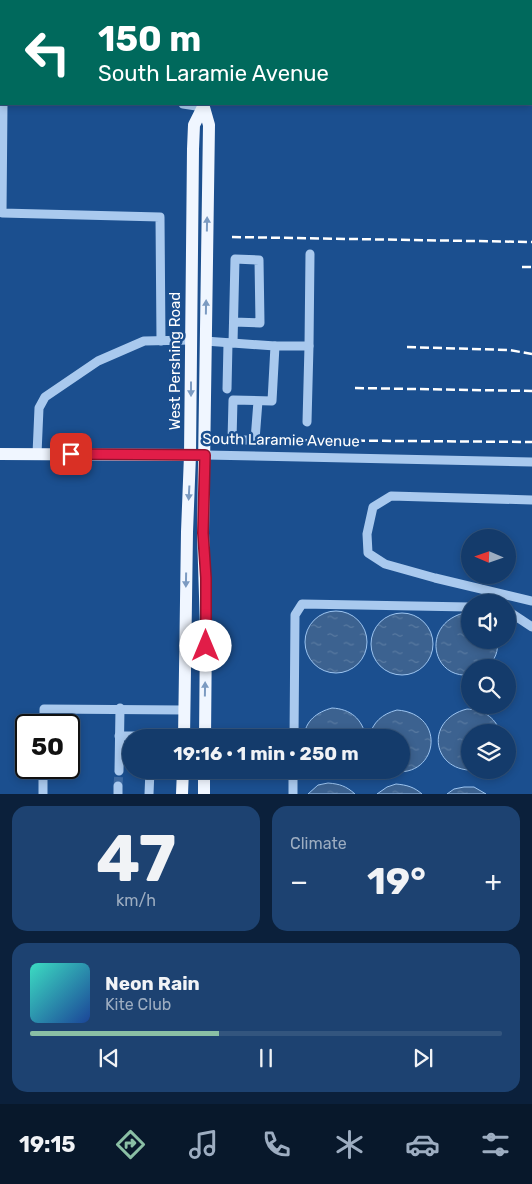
<!DOCTYPE html>
<html lang="en">
<head>
<meta charset="utf-8">
<style>
	:root { --surface:#143b6b; --page:#1d4271; --text:#f1f3f6; --muted:#9dadc1; --line:#33557e; --accent:#8abfa5 }
	body { margin:0; font-family:Rubik,sans-serif; background:var(--page); color:var(--text); height:100vh; display:flex; flex-direction:column; font-size:19px; white-space:nowrap }
	* { box-sizing:border-box; margin:0 }
	p { font-size:16px; color:var(--muted) }
	.icon { flex:none; width:28px; height:28px; fill:none; stroke:currentColor; stroke-width:2; stroke-linecap:round; stroke-linejoin:round }
	.map { position:relative; height:794px; overflow:hidden }
	.panel { display:flex; flex-direction:column; gap:12px; padding:12px; background:#0b203b; flex:1 }
	.panel>* { flex:none }
	.hud { position:absolute; left:0px; top:0px; width:532px; height:105px; box-shadow:0 2px 8px #0003,0 0 0 1px var(--line); background:#00695c; color:#fff; overflow:hidden }
	.needle { width:32px; rotate:272deg }
	.controls { position:absolute; left:461px; top:529px; display:grid; gap:10px }
	.controls a { display:grid; place-items:center; width:55px; height:55px; border-radius:50%; background:var(--surface); box-shadow:0 2px 8px #0003,0 0 0 1px var(--line); font-size:25px }
	.speed { position:absolute; left:15px; top:714px; display:flex; gap:10px; font-size:25px; font-weight:700; text-align:center }
	.speed>* { display:grid; place-content:center; width:65px; height:65px; border-radius:50%; background:var(--surface); box-shadow:0 2px 8px #0003,0 0 0 1px var(--line); line-height:1 }
	.speed .limit { border:2px solid #111; border-radius:8px; background:#fff; color:#111 }
	.pin { position:absolute; display:grid; place-items:center; width:42px; height:42px; color:#fff; margin:-21px; border-radius:10px; box-shadow:0 2px 8px #0006 }
	.me { position:absolute; width:55px; margin:-28px; rotate:0deg; stroke-linejoin:round; filter:drop-shadow(0 0 4px #0008) }
	.turn { display:flex; align-items:center; gap:18px; height:105px; padding:0 15px; font-size:22px }
	.turn .icon { width:65px; height:65px; stroke-width:2.5 }
	.turn b { display:block; font-size:35px; line-height:42px }
	.big { font-size:38px; font-weight:700; line-height:1.1 }
	.panel .tile { flex:1; display:flex; flex-direction:column; justify-content:center; gap:8px; min-width:0; padding:0 18px; border-radius:15px; background:var(--page) }
	.panel .dial { align-items:center; gap:0 }
	.dial b { font-size:65px; line-height:1 }
	.song { display:flex; align-items:center; gap:15px }
	.cover { width:60px; height:60px; border-radius:8px; background:linear-gradient(135deg,hsl(170 70% 55%),hsl(220 70% 35%)) }
	.played { height:5px; border-radius:2px; background:linear-gradient(90deg,var(--accent) 40%,var(--line) 40%) }
	.keys { display:flex; justify-content:space-around; direction:ltr }
	.heat { display:flex; justify-content:space-between; align-items:center; font-size:28px; direction:ltr }
	.panel .tiles { flex:1; display:grid; gap:12px; grid-template-columns:1fr 1fr }
	.tile:last-child { grid-column:span 2 }
	.trip { position:absolute; left:122px; top:729px; width:288px; height:50px; border-radius:25px; background:var(--surface); box-shadow:0 2px 8px #0003,0 0 0 1px var(--line); font-weight:700; line-height:50px; text-align:center }
	.tab-bar { display:flex; height:80px; justify-content:space-around; align-items:center; background:#08182b; color:var(--muted) }
	.tab-bar .icon { width:35px; height:35px }
	.tab-bar .active { color:var(--accent) }
	.tab-bar b { font-size:22px; color:var(--text) }
	.map>svg:first-child { display:block }
	.water { fill:url(#water-ripples); stroke:#9cc4f0 }
	.lines { fill:none; stroke-linecap:round; stroke-linejoin:round }
	.minor-tunnel { stroke:#3d69a0; stroke-width:9; stroke-dasharray:9 4.5; stroke-linecap:butt }
	.minor { stroke:#a9c9ee; stroke-width:9 }
	.major { stroke:#f0f6ff; stroke-width:12 }
	.rail { stroke:#fff; stroke-width:2.5; stroke-dasharray:9 4; stroke-linecap:butt }
	.oneway { fill:#7b9ac1 }
	.route-casing { stroke:#92132f; stroke-width:12 }
	.route { stroke:#e11d48; stroke-width:9 }
	.labels { text-anchor:middle; stroke-width:5; stroke-linejoin:round; paint-order:stroke }
	.street-label { font-size:15px; fill:#fff; stroke:#1b4f8f }
</style>
</head>
<body>
<div class="map">
<svg width="532" height="794" viewBox="0 0 532 794">
	<defs>
		<pattern id="water-ripples" width="26" height="14" patternUnits="userSpaceOnUse" patternTransform="scale(1.25)"><rect width="26" height="14" fill="#3c6290"/><path d="M2 4q2-2 4 0t4 0M15 11q2-2 4 0t4 0" fill="none" stroke="#597aa1"/></pattern>
	</defs>
	<rect width="100%" height="100%" fill="#1b4f8f"/>
	<g class="water">
		<circle cx="336" cy="642" r="31"/>
		<circle cx="402" cy="644" r="31"/>
		<path d="M464,613L470,614V640H497C499,651 495,660 487,667L470,668V675C431,679 421,624 464,613Z"/>
		<path d="M332,708C351,709 362,719 366,737H304C305,721 317,712 332,708Z"/>
		<path d="M467,709C482,710 495,716 500,732H470V770H477C432,774 423,720 467,709Z"/>
		<path d="M397,710C450,714 437,784 387,770H401V738L369,737C373,722 382,714 397,710Z"/>
		<path d="M328,783C340,784 346,786 355,794H308L318,785Z"/>
		<path d="M396,784C407,785 414,787 422,794H377L387,787Z"/>
		<path d="M464,787H474L486,794H447L454,789Z"/>
	</g>
	<g class="lines">
		<path class="minor-tunnel" d="M118,786L119,771"/>
		<g class="minor">
			<path d="M3,104L2,213L160,217L161,341"/>
			<path d="M183,104L203,107"/>
			<path d="M205,341L275,346L272,401L233,400L232,440H255L258,401"/>
			<path d="M233,343L235,259L259,260L260,323L234,322"/>
			<path d="M275,346H309L310,254"/>
			<path d="M227,389L228,343"/>
			<path d="M307,422L309,346"/>
			<path d="M37,454L39,408L45,397L98,361L144,341L191,340"/>
			<path d="M205,455L532,462"/>
			<path d="M532,500L391,496L373,507L367,534L368,553L385,564L435,578L532,601"/>
			<path d="M508,611L532,627"/>
			<path d="M44,725V709L184,710"/>
			<path d="M119,736H150V738"/>
			<path d="M294,738L295,615L302,604L470,607"/>
			<path d="M119,771L120,708"/>
			<path d="M43,794V768"/>
			<path d="M118,794V786"/>
			<path d="M149,794L150,770"/>
			<path d="M293,794V770"/>
		</g>
		<g class="major">
			<path d="M205,1V0"/>
			<path d="M203,104L209,125L203,533L206,628L205,738"/>
			<path d="M0,454L197,455"/>
			<path d="M184,738L187,532L190,455L193,149L194,125L203,107"/>
			<path d="M182,794L183,770"/>
			<path d="M204,794V770"/>
		</g>
		<g class="rail">
			<path d="M531,69H532"/>
			<path d="M232,237L532,242"/>
			<path d="M522,267H532"/>
			<path d="M407,347L509,350L532,354"/>
			<path d="M355,388L532,391"/>
			<path d="M278,440L532,442"/>
		</g>
	</g>
	<defs><path id="oneway-solid" d="M-6-.8H1V-3.2L6.5 0L1 3.2V.8H-6Z" transform="scale(1.25)"/></defs>
	<g class="oneway">
		<use href="#oneway-solid" transform="translate(207 224) rotate(-89)"/>
		<use href="#oneway-solid" transform="translate(206 307) rotate(-89)"/>
		<use href="#oneway-solid" transform="translate(191 389) rotate(90)"/>
		<use href="#oneway-solid" transform="translate(189 493) rotate(93)"/>
		<use href="#oneway-solid" transform="translate(186 580) rotate(91)"/>
		<use href="#oneway-solid" transform="translate(205 689) rotate(-89)"/>
	</g>
	<g class="lines">
		<defs>
			<path id="route" d="M71,454L205,455L203,533L206,578V646"/>
		</defs>
		<use href="#route" class="route-casing"/>
		<use href="#route" class="route"/>
	</g>
	<g class="labels">
		<g class="street-label">
			<text transform="translate(175 361) rotate(-90)" y="5">West Pershing Road</text>
			<text transform="translate(281 440) rotate(1)" y="5">South Laramie Avenue</text>
		</g>
	</g>
</svg>
<div class="controls">
<a><svg class="needle" viewBox="-14 -14 28 28"><path d="M0-13l5 13h-10z" fill="#e53935"/><path d="M0 13l5-13h-10z" fill="#9dadc1"/></svg></a>
<a><svg class="icon" aria-label="sound" viewBox="0 0 24 24"><path d="M4 9h4l5-4v14l-5-4H4zM17 9q2 3 0 6"/></svg></a>
<a><svg class="icon" aria-label="search" viewBox="0 0 24 24"><circle cx="10" cy="10" r="6"/><path d="M15 15l6 6"/></svg></a>
<a><svg class="icon" aria-label="layers" viewBox="0 0 24 24"><path d="M12 4l9 5-9 5-9-5zM3 14l9 5 9-5"/></svg></a>
</div>
<div class="speed"><div class="limit">50</div></div>
<div class="pin" style="left:71px;top:454px;background:#d93025"><svg class="icon" aria-label="arrive" viewBox="0 0 24 24"><path d="M6 21V4h12l-3 4 3 4H6"/></svg></div>
<svg class="me" style="left:206px;top:646px" viewBox="-20 -20 40 40"><circle r="19" fill="#fff"/><path d="M0-13L10 11 0 6-10 11z" fill="#e11d48"/></svg>
<div class="trip">19:16 · 1 min · 250 m</div>
<div class="hud">
<div class="turn"><svg class="icon" aria-label="left" viewBox="0 0 24 24"><path d="M17 20v-9H6M10 6l-5 5 5 5"/></svg><div><b>150 m</b>South Laramie Avenue</div></div>
</div>
</div>
<section class="panel">
<div class="tiles">
<div class="tile dial"><b>47</b><p>km/h</p></div>
<div class="tile"><p>Climate</p>
<div class="heat"><a>−</a><b class="big">19°</b><a>+</a></div>
</div>
<div class="tile">
<div class="song"><i class="cover"></i><div><b>Neon Rain</b><p>Kite Club</p></div></div>
<div class="played"></div>
<div class="keys"><svg class="icon" aria-label="previous" viewBox="0 0 24 24"><path d="M18 5L8 12l10 7zM5 5v14"/></svg><svg class="icon" aria-label="pause" viewBox="0 0 24 24"><path d="M8 5v14M16 5v14"/></svg><svg class="icon" aria-label="next" viewBox="0 0 24 24"><path d="M6 5l10 7-10 7zM19 5v14"/></svg></div>
</div>
</div>
</section>
<nav class="tab-bar">
<b>19:15</b>
<svg class="icon active" aria-label="directions" viewBox="0 0 24 24"><path d="M12 3l9 9-9 9-9-9zM9 14v-3h6M13 9l2 2-2 2"/></svg>
<svg class="icon" aria-label="music" viewBox="0 0 24 24"><path d="M9 18V5l10-2v13"/><circle cx="6" cy="18" r="3"/><circle cx="16" cy="16" r="3"/></svg>
<svg class="icon" aria-label="phone" viewBox="0 0 24 24"><path d="M5 4h4l2 5-3 2q2 4 5 5l2-3 5 2v4C11 20 4 13 5 4z"/></svg>
<svg class="icon" aria-label="climate" viewBox="0 0 24 24"><path d="M12 3v18M4 7l16 10M4 17L20 7"/></svg>
<svg class="icon" aria-label="car" viewBox="0 0 24 24"><path d="M5 17H2v-5l4-1 3-4h7l3 4 3 1v5h-3M9 17h6M6 11h13"/><circle cx="7" cy="17" r="2"/><circle cx="17" cy="17" r="2"/></svg>
<svg class="icon" aria-label="filters" viewBox="0 0 24 24"><path d="M4 7h16M4 17h16"/><circle cx="9" cy="7" r="2"/><circle cx="15" cy="17" r="2"/></svg>
</nav>
</body>
</html>
